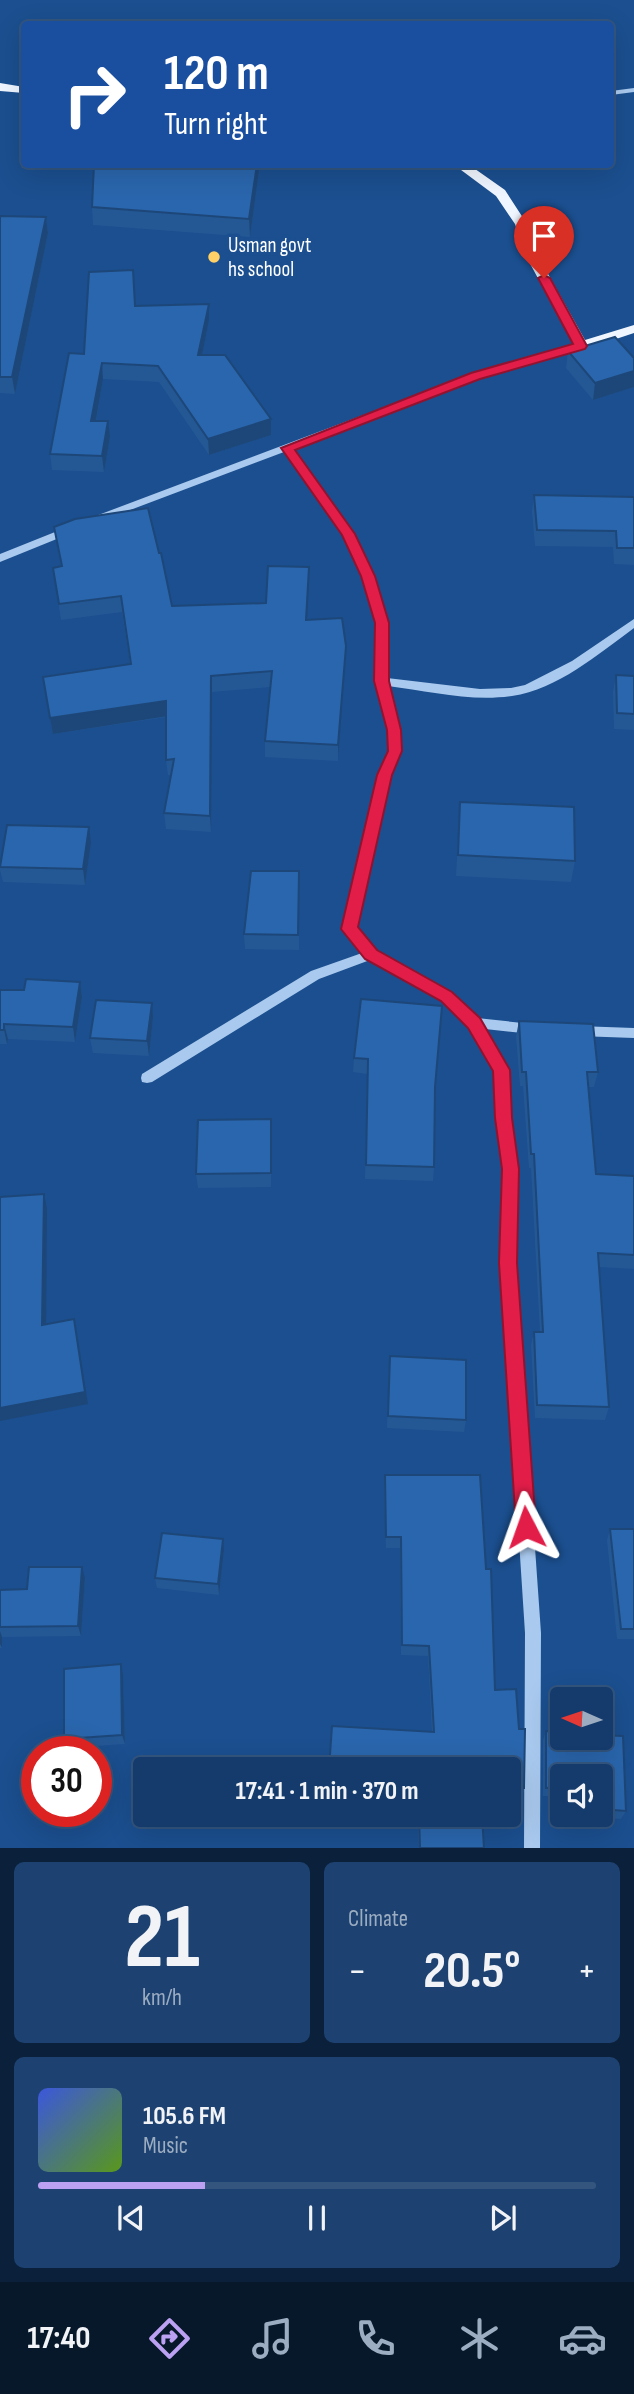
<!DOCTYPE html>
<html lang="en">
<head>
<meta charset="utf-8">
<style>
	:root { --surface:#143b6b; --page:#1d4271; --text:#f1f3f6; --muted:#9dadc1; --line:#33557e; --accent:#bca0f2 }
	body { margin:0; font-family:"Sofia Sans Condensed",sans-serif; background:var(--page); color:var(--text); height:100vh; display:flex; flex-direction:column; font-size:26px; white-space:nowrap }
	* { box-sizing:border-box; margin:0 }
	p { font-size:23px; color:var(--muted) }
	.icon { flex:none; width:38px; height:38px; fill:none; stroke:currentColor; stroke-width:2; stroke-linecap:round; stroke-linejoin:round }
	.map { position:relative; height:1848px; overflow:hidden }
	.drawer { display:flex; flex-direction:column; gap:14px; padding:14px; background:#0b203b; flex:1 }
	.drawer>* { flex:none }
	.guide { position:absolute; left:21px; top:21px; width:593px; height:147px; border-radius:7px; box-shadow:0 7px 28px #0002,0 0 0 2px var(--line); background:#1a4fa0; color:#fff; overflow:hidden }
	.needle { width:46px; rotate:273deg }
	.controls { position:absolute; left:550px; top:1687px; display:grid; gap:14px }
	.controls a { display:grid; place-items:center; width:63px; height:63px; border-radius:7px; background:var(--surface); box-shadow:0 7px 28px #0002,0 0 0 2px var(--line); font-size:35px }
	.speed { position:absolute; left:21px; top:1736px; display:flex; gap:14px; font-size:35px; font-weight:700; text-align:center }
	.speed>* { display:grid; place-content:center; width:91px; height:91px; border-radius:50%; background:var(--surface); box-shadow:0 7px 28px #0002,0 0 0 2px var(--line); line-height:1 }
	.speed .limit { border:10px solid #d22; background:#fff; color:#111 }
	.pin { position:absolute; display:grid; place-items:center; width:60px; height:60px; color:#fff; margin:-72px -30px; border-radius:50% 50% 50% 0; rotate:-45deg; box-shadow:0 0 7px #0007 }
	.pin .icon { rotate:45deg }
	.me { position:absolute; width:77px; margin:-38px; rotate:356deg; stroke-linejoin:round; filter:drop-shadow(0 0 5px #0008) }
	.turn { display:flex; align-items:center; gap:24px; height:147px; padding:0 28px; font-size:32px }
	.turn .icon { width:91px; height:91px; stroke-width:2.5 }
	.turn b { display:block; font-size:49px; line-height:60px }
	.big { font-size:52px; font-weight:700; line-height:1.1 }
	.drawer .widget { flex:1; display:flex; flex-direction:column; justify-content:center; gap:10px; min-width:0; padding:0 24px; border-radius:10px; background:var(--page) }
	.drawer .dial { align-items:center; gap:0 }
	.dial b { font-size:91px; line-height:1 }
	.song { display:flex; align-items:center; gap:21px }
	.cover { width:84px; height:84px; border-radius:10px; background:linear-gradient(135deg,hsl(230 70% 55%),hsl(90 70% 35%)) }
	.played { height:7px; border-radius:4px; background:linear-gradient(90deg,var(--accent) 30%,var(--line) 30%) }
	.keys { display:flex; justify-content:space-around; direction:ltr }
	.heat { display:flex; justify-content:space-between; align-items:center; font-size:38px; direction:ltr }
	.drawer .tiles { flex:1; display:grid; gap:14px; grid-template-columns:1fr 1fr }
	.widget:last-child { grid-column:span 2 }
	.trip { position:absolute; left:133px; top:1757px; width:388px; height:70px; border-radius:7px; background:var(--surface); box-shadow:0 7px 28px #0002,0 0 0 2px var(--line); font-weight:700; line-height:70px; text-align:center }
	.menu { display:flex; height:112px; justify-content:space-around; align-items:center; background:#08182b; color:var(--muted) }
	.menu .icon { width:49px; height:49px }
	.menu .on { color:var(--accent) }
	.menu b { font-size:32px; color:var(--text) }
	.map>svg:first-child { display:block }
	.lines { fill:none; stroke-linecap:round; stroke-linejoin:round }
	.minor { fill:#a9c9ee; fill-rule:evenodd }
	.major { fill:#f0f6ff; fill-rule:evenodd }
	.wall { fill:#245895 }
	.shaded-wall { fill:#1d4779 }
	.building { fill:#2a66ad; stroke:#1d4779; stroke-width:2 }
	.route { fill:#e11d48; stroke:#92132f; stroke-width:2 }
	.poi-dot { fill:#ffd166; stroke:#1b4f8f; stroke-width:2.5 }
	.labels { text-anchor:middle; stroke-width:7; stroke-linejoin:round; paint-order:stroke }
	.far-poi-label { font-size:21px; fill:#fff; stroke:#1b4f8f; text-anchor:start }
</style>
</head>
<body>
<div class="map">
<svg width="634" height="1848" viewBox="0 0 634 1848">
	<rect width="100%" height="100%" fill="#1b4f8f"/>
	<g class="lines">
		<g class="minor">
			<path d="M634,88V92L611,95V91Z"/>
			<path d="M581,343L586,346L584,348L478,378L293,449L352,532L373,576L387,623V678L480,689L511,688L525,685L572,661L634,619V628C597,655 558,689 512,696C471,702 428,691 388,686L400,730L401,751L390,775L355,928L375,951L451,992L477,1018L532,1024L537,1025L538,1029L537,1033L532,1034L485,1029L508,1070L510,1118L517,1169L515,1263L541,1633L540,1848H524L525,1633L501,1263L503,1169L496,1118V1071L470,1027L443,1000L370,960L319,979L152,1082L147,1083L142,1082L141,1078L142,1074L311,971L362,953L343,929L378,775L389,751L388,730L375,681L377,623L363,576L343,535L284,452L101,521H93L92,519L93,517L472,374Z"/>
			<path d="M70,526L74,528V532L0,562V554Z"/>
			<path d="M578,1026L634,1028V1038L578,1036L573,1035L572,1031L573,1027Z"/>
		</g>
		<g class="major">
			<path d="M0,83L24,87V93L0,91Z"/>
			<path d="M453,164H468L505,190L527,224L538,256L585,340L634,325V333L586,349H576L526,256L515,224L496,196Z"/>
		</g>
	</g>
	<g class="wall">
		<path d="M260,164L250,237L93,225L92,207Z"/>
		<path d="M0,216L46,217L48,233L15,394L0,393Z"/>
		<path d="M136,306L209,320L202,355L271,435L209,455L159,382L103,379L96,421L110,437L104,472L52,470L50,454L84,354Z"/>
		<path d="M568,351L634,358V387L593,400L566,368Z"/>
		<path d="M534,495L634,497V565L614,564L613,547L535,546L532,511Z"/>
		<path d="M54,527L172,606L266,603L309,583L307,620L346,646L338,761L265,757V741L270,687L212,692L211,832L166,829L164,813L171,775H168L166,760V717L53,734L43,677L130,664L122,612L61,620L53,568L61,567Z"/>
		<path d="M616,675L634,676V730L614,729L613,692Z"/>
		<path d="M460,802L575,861L571,882L456,876Z"/>
		<path d="M91,843L85,885L3,882L0,870V863Z"/>
		<path d="M299,871V950L245,949L244,934Z"/>
		<path d="M80,982L82,997L75,1042L8,1039L7,1044H0V990H24Z"/>
		<path d="M361,999L434,1167L433,1181L365,1179L367,1074L353,1072L354,1058Z"/>
		<path d="M153,1018L149,1056L93,1053L90,1038Z"/>
		<path d="M519,1021L598,1072L594,1087H589L596,1174L634,1176V1269L599,1267L609,1407L605,1420L535,1418L531,1345L534,1332H540L531,1168H529L523,1086H520L516,1036Z"/>
		<path d="M272,1134L271,1187L198,1188L196,1174Z"/>
		<path d="M389,1369L466,1420L464,1432L387,1428Z"/>
		<path d="M385,1475L486,1569L495,1690L524,1788L522,1797H509V1769L432,1732L428,1656L401,1655L400,1548H386L384,1487Z"/>
		<path d="M610,1529H634V1639H617L607,1540Z"/>
		<path d="M224,1550L219,1595L157,1588L155,1578Z"/>
		<path d="M85,1578L81,1636L2,1637V1648H0V1590L27,1589Z"/>
		<path d="M121,1664L123,1674L125,1744L68,1748L64,1739Z"/>
		<path d="M546,1731L562,1732V1738H600V1735L623,1736L626,1811L621,1819L569,1815H600V1776H562V1796H543V1740Z"/>
		<path d="M417,1815H482L484,1848H419Z"/>
	</g>
	<g class="shaded-wall">
		<path d="M257,164H260L250,237L249,219Z"/>
		<path d="M46,217L48,233L15,394L12,377Z"/>
		<path d="M209,304V320L199,371L198,355Z"/>
		<path d="M102,363L103,379L93,437L91,421Z"/>
		<path d="M634,371V387L593,400L595,383Z"/>
		<path d="M271,419V435L209,455L208,439Z"/>
		<path d="M108,421L110,437L104,472L102,456Z"/>
		<path d="M309,567V583L306,636V620Z"/>
		<path d="M346,646L345,662L338,761V745Z"/>
		<path d="M211,676L212,692L211,832L210,816Z"/>
		<path d="M166,701L168,716L53,734L50,718Z"/>
		<path d="M89,827L91,843L85,885L83,869Z"/>
		<path d="M80,982L82,997L75,1042L73,1027Z"/>
		<path d="M152,1003L153,1018L149,1056L147,1041Z"/>
		<path d="M4,1024L8,1039L7,1044L4,1030Z"/>
		<path d="M44,1194L47,1208L46,1338L42,1325Z"/>
		<path d="M74,1319L88,1404L0,1421V1408Z"/>
		<path d="M223,1539L224,1550L219,1595L218,1584Z"/>
		<path d="M82,1567L85,1578L81,1636L78,1626Z"/>
		<path d="M0,1631L2,1637V1648L0,1644Z"/>
		<path d="M121,1664L123,1674L125,1744L122,1735Z"/>
	</g>
	<g class="building">
		<path d="M94,164H257L249,219L92,207Z"/>
		<path d="M0,216L46,217L12,377H0Z"/>
		<path d="M133,270L135,306L209,304L198,355H225L271,419L208,439L158,366L102,363L91,421H108L102,456L50,454L69,353L84,354L89,272Z"/>
		<path d="M615,337L634,358V371L595,383L568,351Z"/>
		<path d="M534,495L634,497V548H617L616,531L537,530Z"/>
		<path d="M148,508L159,553H161L172,606L266,603L268,566L309,567L306,620L342,618L346,646L338,745L265,741L272,671L211,676L210,816L164,813L174,759L166,760V701L50,718L43,677L131,664L121,596L59,604L53,568L62,566L54,527L75,519Z"/>
		<path d="M616,675L634,676V714L617,713Z"/>
		<path d="M460,802L574,807L575,861L458,855Z"/>
		<path d="M7,825L89,827L83,869L0,867Z"/>
		<path d="M251,871H299L298,935L244,934Z"/>
		<path d="M26,979L80,982L73,1027L4,1024V1030H0V990H24Z"/>
		<path d="M361,999L442,1006L435,1087L434,1167L366,1165L368,1059L354,1058Z"/>
		<path d="M96,1000L152,1003L147,1041L90,1038Z"/>
		<path d="M519,1021L593,1024L598,1072H587L596,1174L634,1176V1255L598,1253L609,1407L537,1405L534,1332H543L534,1154H531L526,1072H522Z"/>
		<path d="M271,1119V1173L196,1174L198,1120Z"/>
		<path d="M44,1194L42,1325L74,1319L85,1392L0,1408V1197Z"/>
		<path d="M390,1356L466,1360V1420L388,1416Z"/>
		<path d="M385,1475H480L486,1569H491L495,1690L516,1689L519,1729H525L524,1788L509,1789V1769H329L332,1726L434,1732L429,1646L402,1645L401,1537H386Z"/>
		<path d="M610,1529H634V1629H621Z"/>
		<path d="M162,1533L223,1539L218,1584L155,1578Z"/>
		<path d="M29,1567H82L78,1626L0,1627V1590L27,1589Z"/>
		<path d="M121,1664L122,1735L64,1739V1669Z"/>
		<path d="M546,1731L562,1732V1738H600V1735L623,1736L626,1811L600,1809V1776H562V1787L546,1788Z"/>
		<path d="M419,1815H482L484,1848H420Z"/>
	</g>
	<path class="route" d="M544,275L550,278L587,346L585,349L480,379L295,450L355,534L375,576L389,623V681L401,730L402,751L392,775L358,927L377,950L452,992L480,1018L510,1070L512,1118L519,1169L517,1263L536,1527L533,1534L526,1536L519,1534L516,1527L499,1263L502,1169L495,1118L493,1071L468,1028L441,1001L365,959L341,929L377,775L388,751L387,730L374,681L375,623L361,576L342,535L281,448L471,373L573,344L538,278Z"/>
	<circle class="poi-dot" cx="214" cy="257" r="7"/>
	<g class="labels">
		<g class="far-poi-label">
			<text x="228" y="252">Usman govt<tspan x="228" dy="24">hs school</tspan></text>
		</g>
	</g>
</svg>
<div class="controls">
<a><svg class="needle" viewBox="-14 -14 28 28"><path d="M0-13l5 13h-10z" fill="#e53935"/><path d="M0 13l5-13h-10z" fill="#9dadc1"/></svg></a>
<a><svg class="icon" aria-label="sound" viewBox="0 0 24 24"><path d="M4 9h4l5-4v14l-5-4H4zM17 9q2 3 0 6"/></svg></a>
</div>
<div class="speed"><div class="limit">30</div></div>
<div class="pin" style="left:544px;top:278px;background:#d93025"><svg class="icon" aria-label="arrive" viewBox="0 0 24 24"><path d="M6 21V4h12l-3 4 3 4H6"/></svg></div>
<svg class="me" style="left:526px;top:1527px" viewBox="-20 -20 40 40"><path d="M0-17L14 15 0 8-14 15z" fill="#e11d48" stroke="#fff" stroke-width="4"/></svg>
<div class="trip">17:41 · 1 min · 370 m</div>
<div class="guide">
<div class="turn"><svg class="icon" aria-label="right" viewBox="0 0 24 24"><path d="M7 20v-9h11M14 6l5 5-5 5"/></svg><div><b>120 m</b>Turn right</div></div>
</div>
</div>
<section class="drawer">
<div class="tiles">
<div class="widget dial"><b>21</b><p>km/h</p></div>
<div class="widget"><p>Climate</p>
<div class="heat"><a>−</a><b class="big">20.5°</b><a>+</a></div>
</div>
<div class="widget">
<div class="song"><i class="cover"></i><div><b>105.6 FM</b><p>Music</p></div></div>
<div class="played"></div>
<div class="keys"><svg class="icon" aria-label="previous" viewBox="0 0 24 24"><path d="M18 5L8 12l10 7zM5 5v14"/></svg><svg class="icon" aria-label="pause" viewBox="0 0 24 24"><path d="M8 5v14M16 5v14"/></svg><svg class="icon" aria-label="next" viewBox="0 0 24 24"><path d="M6 5l10 7-10 7zM19 5v14"/></svg></div>
</div>
</div>
</section>
<nav class="menu">
<b>17:40</b>
<svg class="icon on" aria-label="directions" viewBox="0 0 24 24"><path d="M12 3l9 9-9 9-9-9zM9 14v-3h6M13 9l2 2-2 2"/></svg>
<svg class="icon" aria-label="music" viewBox="0 0 24 24"><path d="M9 18V5l10-2v13"/><circle cx="6" cy="18" r="3"/><circle cx="16" cy="16" r="3"/></svg>
<svg class="icon" aria-label="phone" viewBox="0 0 24 24"><path d="M5 4h4l2 5-3 2q2 4 5 5l2-3 5 2v4C11 20 4 13 5 4z"/></svg>
<svg class="icon" aria-label="climate" viewBox="0 0 24 24"><path d="M12 3v18M4 7l16 10M4 17L20 7"/></svg>
<svg class="icon" aria-label="car" viewBox="0 0 24 24"><path d="M5 17H2v-5l4-1 3-4h7l3 4 3 1v5h-3M9 17h6M6 11h13"/><circle cx="7" cy="17" r="2"/><circle cx="17" cy="17" r="2"/></svg>
</nav>
</body>
</html>
